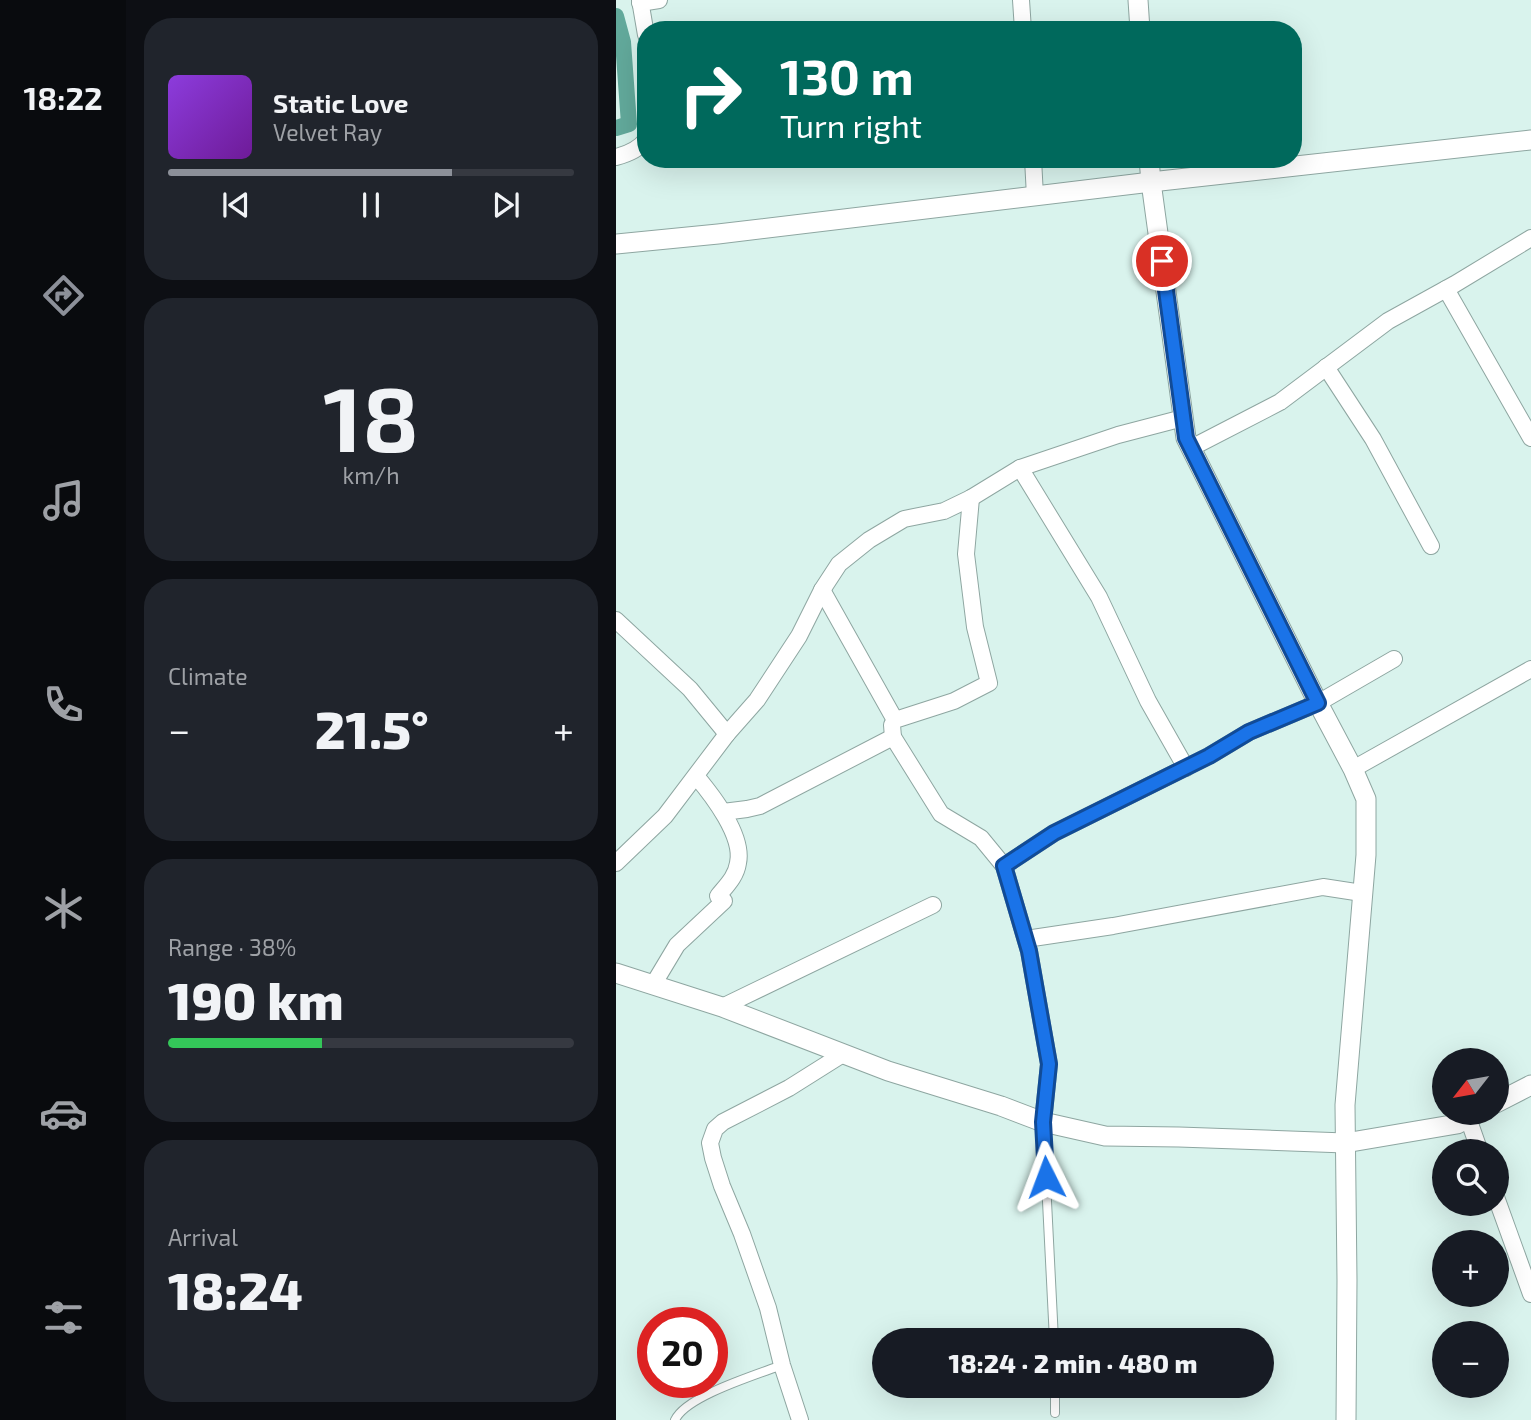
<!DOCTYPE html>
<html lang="en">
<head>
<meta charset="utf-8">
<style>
	:root { --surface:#171b24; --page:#20242c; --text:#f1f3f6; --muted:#9ea1a6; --line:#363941; --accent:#8c9099 }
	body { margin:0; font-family:"Exo 2",sans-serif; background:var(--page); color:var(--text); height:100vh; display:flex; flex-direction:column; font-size:26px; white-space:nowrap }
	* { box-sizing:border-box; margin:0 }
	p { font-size:23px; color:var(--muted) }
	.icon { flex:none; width:38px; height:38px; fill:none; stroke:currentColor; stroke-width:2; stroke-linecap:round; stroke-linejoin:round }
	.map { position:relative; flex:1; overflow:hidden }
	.panel { display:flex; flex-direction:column; gap:18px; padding:18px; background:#0d0f14; width:490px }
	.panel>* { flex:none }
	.banner { position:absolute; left:21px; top:21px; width:665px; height:147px; border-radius:28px; box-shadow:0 7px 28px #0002; background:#00695c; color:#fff; overflow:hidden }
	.needle { width:46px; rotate:239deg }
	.fabs { position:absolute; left:816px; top:1048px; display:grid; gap:14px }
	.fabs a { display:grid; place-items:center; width:77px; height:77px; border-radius:50%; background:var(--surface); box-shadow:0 7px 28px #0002; font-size:35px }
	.speed { position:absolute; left:21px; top:1307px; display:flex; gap:14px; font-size:35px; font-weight:700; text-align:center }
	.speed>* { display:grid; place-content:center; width:91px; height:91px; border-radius:50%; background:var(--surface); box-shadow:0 7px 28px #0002; line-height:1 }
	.speed .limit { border:10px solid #d22; background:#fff; color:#111 }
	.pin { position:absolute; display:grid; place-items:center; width:60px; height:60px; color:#fff; margin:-30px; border:4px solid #fff; border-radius:50%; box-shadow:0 2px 7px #0007 }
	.me { position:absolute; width:77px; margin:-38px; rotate:357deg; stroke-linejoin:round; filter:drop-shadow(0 0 5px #0008) }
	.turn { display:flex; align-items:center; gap:24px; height:147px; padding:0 28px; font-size:32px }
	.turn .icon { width:91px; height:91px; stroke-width:2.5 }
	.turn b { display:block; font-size:49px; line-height:60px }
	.big { font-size:52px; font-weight:800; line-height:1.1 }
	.panel .card { flex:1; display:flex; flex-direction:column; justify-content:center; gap:10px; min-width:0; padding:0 24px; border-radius:28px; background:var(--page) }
	.panel .dial { align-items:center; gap:0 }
	.dial b { font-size:91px; line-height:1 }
	.song { display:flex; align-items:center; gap:21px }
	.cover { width:84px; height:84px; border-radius:10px; background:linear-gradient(135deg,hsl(270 70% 55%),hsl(280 70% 35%)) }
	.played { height:7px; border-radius:4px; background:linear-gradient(90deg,var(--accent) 70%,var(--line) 70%) }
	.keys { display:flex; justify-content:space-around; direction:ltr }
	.heat { display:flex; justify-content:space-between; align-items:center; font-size:38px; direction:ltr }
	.charge { height:10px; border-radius:5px; background:linear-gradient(90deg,#34c759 38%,var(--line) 0) }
	.trip { position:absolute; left:256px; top:1328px; width:402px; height:70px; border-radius:35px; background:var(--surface); box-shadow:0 7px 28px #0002; font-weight:800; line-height:70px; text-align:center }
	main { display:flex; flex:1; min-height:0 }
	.tab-bar { display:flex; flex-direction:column; width:126px; justify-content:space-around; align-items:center; background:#090b0e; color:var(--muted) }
	.tab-bar .icon { width:49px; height:49px }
	.tab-bar .on { color:var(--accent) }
	.tab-bar b { font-size:32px; color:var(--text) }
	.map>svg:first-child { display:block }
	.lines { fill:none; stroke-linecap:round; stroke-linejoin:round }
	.canal { stroke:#62a99b; stroke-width:16 }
	.service-casing { stroke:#8ea6a1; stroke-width:10 }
	.minor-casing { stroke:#8ea6a1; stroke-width:18 }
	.tertiary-casing { stroke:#8ea6a1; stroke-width:21 }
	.service { stroke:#fff; stroke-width:8 }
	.minor { stroke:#fff; stroke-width:16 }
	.tertiary { stroke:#fff; stroke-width:19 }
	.route-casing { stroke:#114b97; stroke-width:18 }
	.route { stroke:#1a73e8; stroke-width:12 }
</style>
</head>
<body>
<main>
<nav class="tab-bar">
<b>18:22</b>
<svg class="icon on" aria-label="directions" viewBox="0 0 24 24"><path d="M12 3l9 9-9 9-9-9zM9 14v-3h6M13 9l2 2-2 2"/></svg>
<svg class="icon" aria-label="music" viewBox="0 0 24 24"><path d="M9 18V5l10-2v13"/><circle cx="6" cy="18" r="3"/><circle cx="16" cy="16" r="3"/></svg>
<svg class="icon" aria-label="phone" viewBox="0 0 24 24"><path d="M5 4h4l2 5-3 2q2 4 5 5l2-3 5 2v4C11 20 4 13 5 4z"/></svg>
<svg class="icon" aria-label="climate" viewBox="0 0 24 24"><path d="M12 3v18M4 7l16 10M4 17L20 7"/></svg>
<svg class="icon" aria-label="car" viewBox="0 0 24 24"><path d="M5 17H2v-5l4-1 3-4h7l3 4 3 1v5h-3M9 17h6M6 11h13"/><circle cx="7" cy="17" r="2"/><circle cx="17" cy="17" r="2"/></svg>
<svg class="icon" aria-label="filters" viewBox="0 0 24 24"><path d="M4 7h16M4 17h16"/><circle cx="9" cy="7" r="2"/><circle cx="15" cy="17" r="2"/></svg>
</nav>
<section class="panel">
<div class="card">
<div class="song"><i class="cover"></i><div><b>Static Love</b><p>Velvet Ray</p></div></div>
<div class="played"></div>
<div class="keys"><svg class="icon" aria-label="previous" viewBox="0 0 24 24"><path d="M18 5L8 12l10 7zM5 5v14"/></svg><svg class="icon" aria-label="pause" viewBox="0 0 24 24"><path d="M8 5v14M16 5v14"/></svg><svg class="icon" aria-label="next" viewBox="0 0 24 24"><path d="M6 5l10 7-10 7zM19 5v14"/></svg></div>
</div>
<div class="card dial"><b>18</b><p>km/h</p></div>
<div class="card"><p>Climate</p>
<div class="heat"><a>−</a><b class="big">21.5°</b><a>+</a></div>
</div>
<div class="card"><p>Range · 38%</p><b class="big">190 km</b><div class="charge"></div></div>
<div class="card"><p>Arrival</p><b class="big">18:24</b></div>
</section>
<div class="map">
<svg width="915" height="1420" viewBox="0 0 915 1420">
	<rect width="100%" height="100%" fill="#d9f3ed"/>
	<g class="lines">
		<path class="canal" d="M0,16L7,42L13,124L0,128"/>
		<defs>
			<g id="service">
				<path d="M427,1122L438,1340"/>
				<path d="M439,1386V1413"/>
				<path d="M59,1420C70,1396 140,1375 166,1365"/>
			</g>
			<g id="minor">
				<path d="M24,0L30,35"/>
				<path d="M405,0L407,30"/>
				<path d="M24,3L43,0"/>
				<path d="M0,157C12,154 22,150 30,140"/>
				<path d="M417,159L419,196"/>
				<path d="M830,289L915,438"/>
				<path d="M710,367L757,439L815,546"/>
				<path d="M575,448L664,402L772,321L839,284L915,238"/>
				<path d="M404,468L483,597L532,701L570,768"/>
				<path d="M355,498L350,554L359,627L373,683L338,701L279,720L276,725L277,737L325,814L365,838L388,866L413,951L433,1064L427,1122"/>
				<path d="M206,590L279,720"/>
				<path d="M0,620L74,689L111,734"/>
				<path d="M737,769L915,669"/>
				<path d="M80,776C96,795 128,836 122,863C120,877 110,886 102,896"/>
				<path d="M107,812L131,809L144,806L277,737"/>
				<path d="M0,863L49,816L111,734L141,700L183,636L206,590L223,564L253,540L288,519L328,511L355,498L404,468L502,435L567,418"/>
				<path d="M388,866L438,833L593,756L633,732L702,703L778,659"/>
				<path d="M410,939L497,926L707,887L746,893"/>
				<path d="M37,985L61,945L108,901"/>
				<path d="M106,1007L317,905"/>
				<path d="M852,1118L864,1152"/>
				<path d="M880,1197L915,1294"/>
				<path d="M184,1420L166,1365L152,1308L126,1234L106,1186L97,1158L94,1143L99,1129L107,1122L173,1088L227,1054"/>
			</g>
			<g id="tertiary">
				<path d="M522,0L524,30"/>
				<path d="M533,159L535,182L570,438L702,703L737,769L750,799V855L729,1105L731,1280L730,1420"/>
				<path d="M0,244L102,234L535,182L915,140"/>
				<path d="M0,973L106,1007L272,1071L385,1106L427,1122L489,1136L563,1137L729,1143L841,1124L862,1113"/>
				<path d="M880,1103L915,1085"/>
			</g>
		</defs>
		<use href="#service" class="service-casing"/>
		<use href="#minor" class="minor-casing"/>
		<use href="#tertiary" class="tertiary-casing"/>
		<use href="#service" class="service"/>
		<use href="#minor" class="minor"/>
		<use href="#tertiary" class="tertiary"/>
	</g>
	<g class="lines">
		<defs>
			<path id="route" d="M430,1177L427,1122L433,1064L413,951L388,866L438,833L593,756L633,732L702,703L570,438L546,261"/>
		</defs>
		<use href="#route" class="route-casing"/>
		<use href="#route" class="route"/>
	</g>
</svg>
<div class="fabs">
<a><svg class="needle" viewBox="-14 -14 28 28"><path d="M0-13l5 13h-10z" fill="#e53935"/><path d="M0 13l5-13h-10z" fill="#9ea1a6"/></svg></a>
<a><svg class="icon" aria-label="search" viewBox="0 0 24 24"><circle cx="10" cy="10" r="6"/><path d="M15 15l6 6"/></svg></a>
<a>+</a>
<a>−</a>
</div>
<div class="speed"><div class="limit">20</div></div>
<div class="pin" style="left:546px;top:261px;background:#d93025"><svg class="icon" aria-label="arrive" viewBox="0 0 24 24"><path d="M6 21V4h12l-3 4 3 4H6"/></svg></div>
<svg class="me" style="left:430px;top:1177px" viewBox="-20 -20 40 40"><path d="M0-17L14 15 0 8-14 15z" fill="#1a73e8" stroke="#fff" stroke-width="4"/></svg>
<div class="trip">18:24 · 2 min · 480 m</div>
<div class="banner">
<div class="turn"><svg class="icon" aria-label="right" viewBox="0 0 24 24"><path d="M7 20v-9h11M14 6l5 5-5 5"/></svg><div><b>130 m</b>Turn right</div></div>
</div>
</div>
</main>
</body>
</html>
